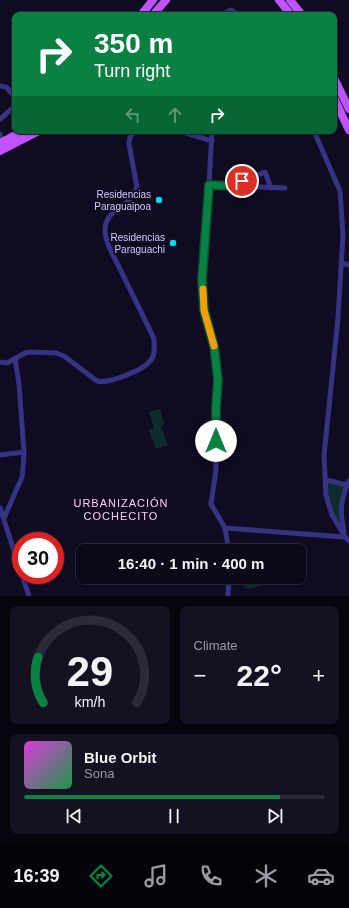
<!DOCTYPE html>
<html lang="en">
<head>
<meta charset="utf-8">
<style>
	:root { --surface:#0c0819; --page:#151122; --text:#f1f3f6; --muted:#9a9aa2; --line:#2c2938; --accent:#0b8043 }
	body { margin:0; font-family:Arial,sans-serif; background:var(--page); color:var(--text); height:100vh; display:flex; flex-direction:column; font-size:15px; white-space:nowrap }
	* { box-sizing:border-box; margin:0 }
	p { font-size:13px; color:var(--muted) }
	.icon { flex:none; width:22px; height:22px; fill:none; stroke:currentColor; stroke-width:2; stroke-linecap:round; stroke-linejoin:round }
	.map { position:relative; height:596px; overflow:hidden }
	.side { display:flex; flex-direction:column; gap:10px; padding:10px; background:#07040e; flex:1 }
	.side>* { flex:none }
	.top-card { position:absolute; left:12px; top:12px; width:325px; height:122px; border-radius:8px; box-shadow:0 1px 3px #0004,0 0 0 1px var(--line); background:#0b8043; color:#fff; overflow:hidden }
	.speed { position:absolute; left:12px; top:532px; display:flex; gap:8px; font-size:20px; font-weight:700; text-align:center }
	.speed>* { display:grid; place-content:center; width:52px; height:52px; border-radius:50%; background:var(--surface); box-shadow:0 1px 3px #0004,0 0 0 1px var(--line); line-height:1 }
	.speed .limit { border:6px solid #d22; background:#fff; color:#111 }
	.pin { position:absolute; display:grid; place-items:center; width:34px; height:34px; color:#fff; margin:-17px; border:2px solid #fff; border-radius:50%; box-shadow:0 1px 4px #0007 }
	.me { position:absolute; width:44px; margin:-22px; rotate:0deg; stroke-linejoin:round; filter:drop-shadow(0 0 3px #0008) }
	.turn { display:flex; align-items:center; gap:14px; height:84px; padding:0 16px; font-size:18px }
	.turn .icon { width:52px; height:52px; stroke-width:2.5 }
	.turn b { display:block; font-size:28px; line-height:34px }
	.lanes { display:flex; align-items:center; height:38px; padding:0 16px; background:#0003; justify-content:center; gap:20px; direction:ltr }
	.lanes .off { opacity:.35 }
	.big { font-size:30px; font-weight:700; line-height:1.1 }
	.side .tile { flex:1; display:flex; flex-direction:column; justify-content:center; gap:6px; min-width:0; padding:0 14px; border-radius:8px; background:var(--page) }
	.side .dial { align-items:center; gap:0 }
	.dial svg { height:104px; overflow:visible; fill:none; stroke:var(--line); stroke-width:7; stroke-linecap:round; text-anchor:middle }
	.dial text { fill:var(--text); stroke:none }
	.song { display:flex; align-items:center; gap:12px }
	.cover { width:48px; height:48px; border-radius:6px; background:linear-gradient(135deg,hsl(300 70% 55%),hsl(140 70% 35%)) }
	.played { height:4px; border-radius:2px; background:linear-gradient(90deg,var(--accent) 85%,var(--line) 85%) }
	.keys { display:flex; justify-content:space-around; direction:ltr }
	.heat { display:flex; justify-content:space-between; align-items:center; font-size:22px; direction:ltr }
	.side .tiles { flex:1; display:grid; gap:10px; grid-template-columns:1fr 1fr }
	.tile:last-child { grid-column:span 2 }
	.trip { position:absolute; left:76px; top:544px; width:230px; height:40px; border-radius:8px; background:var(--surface); box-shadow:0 1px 3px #0004,0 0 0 1px var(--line); font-weight:700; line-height:40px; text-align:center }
	.dock { display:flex; height:64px; justify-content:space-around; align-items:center; background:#05030a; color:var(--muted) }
	.dock .icon { width:28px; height:28px }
	.dock .active { color:var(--accent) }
	.dock b { font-size:18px; color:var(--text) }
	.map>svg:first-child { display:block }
	.green { fill:#0e2c2b }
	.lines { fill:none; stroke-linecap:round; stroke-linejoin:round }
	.minor { stroke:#373384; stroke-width:5 }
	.primary { stroke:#c153ff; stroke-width:8 }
	.route-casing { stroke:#07532c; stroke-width:10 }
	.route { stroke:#0b8043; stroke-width:7 }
	.slow { stroke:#f59e0b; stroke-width:7 }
	.poi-dot { fill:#00daf7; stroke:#100b21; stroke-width:1.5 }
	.labels { text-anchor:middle; stroke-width:4; stroke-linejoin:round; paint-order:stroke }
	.poi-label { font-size:10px; fill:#d2ccff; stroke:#100b21; text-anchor:end }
	.neighbourhood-label { font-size:11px; letter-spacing:1px; fill:#ffceec; stroke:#100b21 }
</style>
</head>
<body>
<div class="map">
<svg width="349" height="596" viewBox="0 0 349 596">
	<rect width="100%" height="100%" fill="#100b21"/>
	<g class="green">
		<path d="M160,409L164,425L161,426L168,445L156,449L149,430L154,428L149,412Z"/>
		<path d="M327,481L346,485L342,493L344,535C333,515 327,504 327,481Z"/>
		<path d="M242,577H269L260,586L248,589L244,587Z"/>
	</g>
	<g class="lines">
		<g class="minor">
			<path d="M221,15L231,10L239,15"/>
			<path d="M0,86L6,87L15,97"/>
			<path d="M0,119L15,106"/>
			<path d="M180,131L212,141"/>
			<path d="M212,131L209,185L202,280L204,310L214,346L218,380L215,408L216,470L211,504L225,528L229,551"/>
			<path d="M314,131L340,191L343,235L338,318L324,456L326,495L332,515L345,537L349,541"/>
			<path d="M0,134L2,142"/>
			<path d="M209,185L285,188"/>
			<path d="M233,185L265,172L271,188"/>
			<path d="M341,263L349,265"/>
			<path d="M0,362L7,363L25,353L30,352L56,353L64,356L97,381C109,384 144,370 151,360C156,353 154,346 154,339C143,315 131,292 120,269C115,259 109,249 106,238C105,233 104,228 106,223C112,206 132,207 137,187L129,144L130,137L135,131"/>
			<path d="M0,455L24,452"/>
			<path d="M326,480L347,485"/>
			<path d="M0,508L21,572"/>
			<path d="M4,518L22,477L23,468L24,452L19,384L15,359"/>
			<path d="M225,528L345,537"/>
			<path d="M344,532C340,512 340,500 349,481"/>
			<path d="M22,575L29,596"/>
			<path d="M228,596L229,577"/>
		</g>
		<g class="primary">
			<path d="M279,0L291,15"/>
			<path d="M290,0L302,15"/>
			<path d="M141,15L153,0"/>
			<path d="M153,15L166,0"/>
			<path d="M334,78L349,109"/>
			<path d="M334,98L349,130"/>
			<path d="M0,143L23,131"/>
			<path d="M0,151L39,131"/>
		</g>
	</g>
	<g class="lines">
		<defs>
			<path id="route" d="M216,441V408L218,380L214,346L204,310L202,280L209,185L231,186L242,181"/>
		</defs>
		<use href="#route" class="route-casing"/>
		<use href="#route" class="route"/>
		<path class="slow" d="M203,289L204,310L214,346"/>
	</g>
	<g class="poi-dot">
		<circle cx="159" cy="200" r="4"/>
		<circle cx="173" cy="243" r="4"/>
	</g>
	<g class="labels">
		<g class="poi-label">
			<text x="151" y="198">Residencias<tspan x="151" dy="12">Paraguaipoa</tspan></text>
			<text x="165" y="241">Residencias<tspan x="165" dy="12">Paraguachi</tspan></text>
		</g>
		<g class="neighbourhood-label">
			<text x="121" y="507">URBANIZACIÓN<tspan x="121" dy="13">COCHECITO</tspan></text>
		</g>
	</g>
</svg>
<div class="speed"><div class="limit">30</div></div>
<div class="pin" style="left:242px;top:181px;background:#d93025"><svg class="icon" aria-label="arrive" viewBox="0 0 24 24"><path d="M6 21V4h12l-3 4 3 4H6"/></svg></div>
<svg class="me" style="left:216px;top:441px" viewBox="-20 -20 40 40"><circle r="19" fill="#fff"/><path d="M0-13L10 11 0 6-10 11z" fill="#0b8043"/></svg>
<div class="trip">16:40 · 1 min · 400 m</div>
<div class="top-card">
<div class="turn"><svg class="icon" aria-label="right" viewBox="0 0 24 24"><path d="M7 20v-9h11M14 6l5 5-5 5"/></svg><div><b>350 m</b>Turn right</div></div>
<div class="lanes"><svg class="icon off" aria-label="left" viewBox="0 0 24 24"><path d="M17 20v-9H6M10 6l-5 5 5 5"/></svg><svg class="icon off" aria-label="ahead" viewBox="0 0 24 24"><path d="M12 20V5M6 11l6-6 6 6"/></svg><svg class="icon" aria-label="right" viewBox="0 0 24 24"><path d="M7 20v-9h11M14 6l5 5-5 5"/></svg></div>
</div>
</div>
<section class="side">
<div class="tiles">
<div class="tile dial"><svg viewBox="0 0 100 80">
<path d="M14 69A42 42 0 1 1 86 69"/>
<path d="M14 69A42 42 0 0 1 10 34" stroke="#0b8043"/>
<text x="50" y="56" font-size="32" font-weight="700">29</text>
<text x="50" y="72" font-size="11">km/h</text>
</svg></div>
<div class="tile"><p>Climate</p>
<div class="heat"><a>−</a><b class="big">22°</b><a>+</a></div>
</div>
<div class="tile">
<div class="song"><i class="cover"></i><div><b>Blue Orbit</b><p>Sona</p></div></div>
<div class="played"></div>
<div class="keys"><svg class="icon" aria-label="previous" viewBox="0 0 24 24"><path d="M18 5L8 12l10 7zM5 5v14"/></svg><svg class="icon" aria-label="pause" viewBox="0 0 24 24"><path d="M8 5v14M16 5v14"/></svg><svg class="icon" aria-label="next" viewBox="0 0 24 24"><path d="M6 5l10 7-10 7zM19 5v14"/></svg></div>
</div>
</div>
</section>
<nav class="dock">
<b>16:39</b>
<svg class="icon active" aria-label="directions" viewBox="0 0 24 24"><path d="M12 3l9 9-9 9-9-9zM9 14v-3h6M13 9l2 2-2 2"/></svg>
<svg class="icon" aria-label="music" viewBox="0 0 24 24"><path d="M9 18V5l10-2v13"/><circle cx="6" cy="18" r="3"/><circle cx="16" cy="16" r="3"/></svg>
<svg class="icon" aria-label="phone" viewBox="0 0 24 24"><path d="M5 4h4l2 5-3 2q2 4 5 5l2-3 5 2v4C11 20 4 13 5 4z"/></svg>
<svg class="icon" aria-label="climate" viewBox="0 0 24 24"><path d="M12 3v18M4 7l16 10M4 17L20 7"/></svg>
<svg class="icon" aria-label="car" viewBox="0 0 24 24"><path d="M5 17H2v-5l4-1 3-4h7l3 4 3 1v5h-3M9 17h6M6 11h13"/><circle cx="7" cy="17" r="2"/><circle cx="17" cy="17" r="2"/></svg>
</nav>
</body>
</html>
